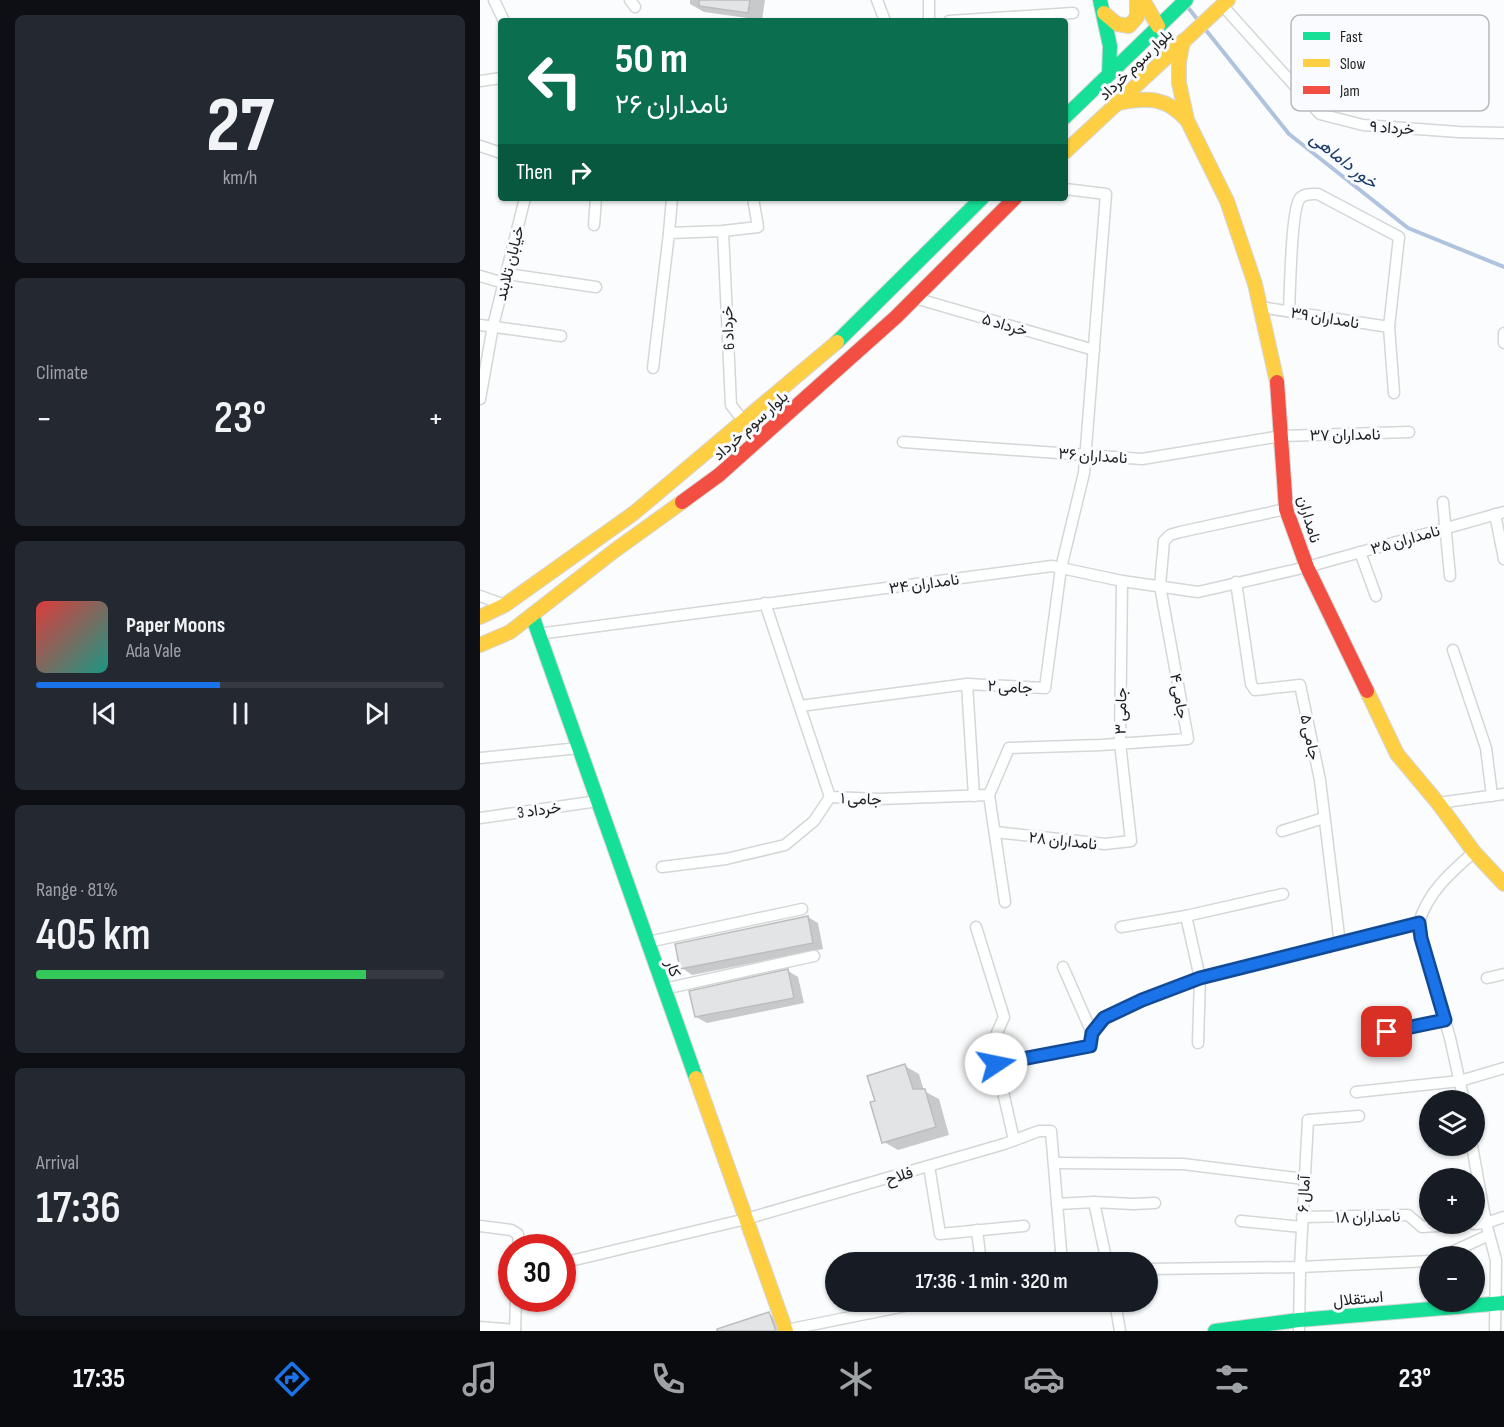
<!DOCTYPE html>
<html lang="en">
<head>
<meta charset="utf-8">
<style>
	:root { --surface:#171b24; --page:#242831; --text:#f1f3f6; --muted:#9ea1a6; --line:#363941; --accent:#1a73e8 }
	body { margin:0; font-family:"Sofia Sans Condensed",Vazirmatn,sans-serif; background:var(--page); color:var(--text); height:100vh; display:flex; flex-direction:column; font-size:22px; white-space:nowrap }
	* { box-sizing:border-box; margin:0 }
	p { font-size:20px; color:var(--muted) }
	.icon { flex:none; width:33px; height:33px; fill:none; stroke:currentColor; stroke-width:2; stroke-linecap:round; stroke-linejoin:round }
	.map { position:relative; flex:1; overflow:hidden }
	.sheet { display:flex; flex-direction:column; gap:15px; padding:15px; background:#0d0f14; width:480px }
	.sheet>* { flex:none }
	.banner { position:absolute; left:18px; top:18px; width:570px; height:183px; border-radius:6px; box-shadow:0 2px 4px #0004; background:#0b6e4f; color:#fff; overflow:hidden }
	.controls { position:absolute; left:939px; top:1090px; display:grid; gap:12px }
	.controls a { display:grid; place-items:center; width:66px; height:66px; border-radius:50%; background:var(--surface); box-shadow:0 2px 4px #0004; font-size:30px }
	.speed { position:absolute; left:18px; top:1234px; display:flex; gap:12px; font-size:30px; font-weight:700; text-align:center }
	.speed>* { display:grid; place-content:center; width:78px; height:78px; border-radius:50%; background:var(--surface); box-shadow:0 2px 4px #0004; line-height:1 }
	.speed .limit { border:9px solid #d22; background:#fff; color:#111 }
	.pin { position:absolute; display:grid; place-items:center; width:51px; height:51px; color:#fff; margin:-26px; border-radius:12px; box-shadow:0 3px 9px #0006 }
	.me { position:absolute; width:66px; margin:-33px; rotate:79deg; stroke-linejoin:round; filter:drop-shadow(0 0 4px #0008) }
	.turn { display:flex; align-items:center; gap:21px; height:126px; padding:0 18px; font-size:27px }
	.turn .icon { width:78px; height:78px; stroke-width:2.5 }
	.turn b { display:block; font-size:42px; line-height:51px }
	.then { display:flex; align-items:center; height:57px; padding:0 18px; background:#0003; gap:12px; font-size:22px }
	.big { font-size:45px; font-weight:600; line-height:1.1 }
	.sheet .tile { flex:1; display:flex; flex-direction:column; justify-content:center; gap:9px; min-width:0; padding:0 21px; border-radius:9px; background:var(--page) }
	.sheet .dial { align-items:center; gap:0 }
	.dial b { font-size:78px; line-height:1 }
	.song { display:flex; align-items:center; gap:18px }
	.cover { width:72px; height:72px; border-radius:9px; background:linear-gradient(135deg,hsl(0 70% 55%),hsl(170 70% 35%)) }
	.played { height:6px; border-radius:3px; background:linear-gradient(90deg,var(--accent) 45%,var(--line) 45%) }
	.keys { display:flex; justify-content:space-around; direction:ltr }
	.heat { display:flex; justify-content:space-between; align-items:center; font-size:33px; direction:ltr }
	.charge { height:9px; border-radius:4px; background:linear-gradient(90deg,#34c759 81%,var(--line) 0) }
	.trip { position:absolute; left:345px; top:1252px; width:333px; height:60px; border-radius:30px; background:var(--surface); box-shadow:0 2px 4px #0004; font-weight:600; line-height:60px; text-align:center }
	.tabs { display:flex; height:96px; justify-content:space-around; align-items:center; background:#090b0e; color:var(--muted) }
	.tabs .icon { width:42px; height:42px }
	.tabs .selected { color:var(--accent) }
	.tabs b { font-size:27px; color:var(--text) }
	main { display:flex; flex:1; min-height:0 }
	.map>svg:first-child { display:block }
	.shadow { fill:#0003 }
	.lines { fill:none; stroke-linecap:round; stroke-linejoin:round }
	.stream { stroke:#b0c3de; stroke-width:4 }
	.building { fill:#e3e4e5; stroke:#bcbdbe; stroke-width:1.5 }
	.street-casing { stroke:#d5d6d7; stroke-width:13 }
	.fast-casing { stroke:#d5d6d7; stroke-width:16 }
	.slow-casing { stroke:#d5d6d7; stroke-width:16 }
	.jam-casing { stroke:#d5d6d7; stroke-width:16 }
	.street { stroke:#feffff; stroke-width:10 }
	.fast { stroke:#16e098; stroke-width:14 }
	.slow { stroke:#ffcf43; stroke-width:14 }
	.jam { stroke:#f24e42; stroke-width:14 }
	.route-casing { stroke:#114b97; stroke-width:15 }
	.route { stroke:#1a73e8; stroke-width:10 }
	.labels { text-anchor:middle; stroke-width:6; stroke-linejoin:round; paint-order:stroke }
	.street-label { font-size:16px; fill:#1d1e1f; stroke:#fafbfe }
	.water-label { font-size:18px; font-style:italic; fill:#1a3b6c; stroke:#fafbfe }
	.key { fill:#fafbfe; stroke:#b8b9bb; stroke-width:1.5 }
	.key-label { font-size:16px; fill:#1d1e1f }
</style>
</head>
<body>
<main>
<section class="sheet">
<div class="tile dial"><b>27</b><p>km/h</p></div>
<div class="tile"><p>Climate</p>
<div class="heat"><a>−</a><b class="big">23°</b><a>+</a></div>
</div>
<div class="tile">
<div class="song"><i class="cover"></i><div><b>Paper Moons</b><p>Ada Vale</p></div></div>
<div class="played"></div>
<div class="keys"><svg class="icon" aria-label="previous" viewBox="0 0 24 24"><path d="M18 5L8 12l10 7zM5 5v14"/></svg><svg class="icon" aria-label="pause" viewBox="0 0 24 24"><path d="M8 5v14M16 5v14"/></svg><svg class="icon" aria-label="next" viewBox="0 0 24 24"><path d="M6 5l10 7-10 7zM19 5v14"/></svg></div>
</div>
<div class="tile"><p>Range · 81%</p><b class="big">405 km</b><div class="charge"></div></div>
<div class="tile"><p>Arrival</p><b class="big">17:36</b></div>
</section>
<div class="map">
<svg width="1024" height="1331" viewBox="0 0 1024 1331">
	<rect width="100%" height="100%" fill="#fbfcfd"/>
	<g class="shadow">
		<path d="M210,0H285L282,20L224,12L210,4Z"/>
		<path d="M328,917L338,923L343,949L212,975L202,968Z"/>
		<path d="M308,971L318,977L324,1003L227,1023L216,1017Z"/>
		<path d="M425,1066L439,1074L444,1091L459,1099L469,1135L418,1150L404,1142L397,1102Z"/>
		<path d="M289,1314L299,1320L303,1331H235Z"/>
	</g>
	<g class="lines">
		<g class="stream">
			<path d="M706,5L718,20"/>
			<path d="M725,29L809,134L928,228L1024,267"/>
		</g>
	</g>
	<g class="building">
		<path d="M219,0H270L268,13L219,6Z"/>
		<path d="M328,916L333,943L200,969L195,944Z"/>
		<path d="M308,969L314,998L215,1017L209,991Z"/>
		<path d="M425,1064L433,1089H445L456,1127L402,1143L390,1102L395,1101L387,1076Z"/>
		<path d="M289,1312L296,1331H237V1329Z"/>
	</g>
	<g class="lines">
		<defs>
			<g id="street">
				<path d="M14,0L24,21"/>
				<path d="M150,0L155,7"/>
				<path d="M397,0L405,21"/>
				<path d="M449,0V21"/>
				<path d="M742,5L840,114L883,125L979,132L1024,133"/>
				<path d="M469,21L593,13"/>
				<path d="M0,81L21,78"/>
				<path d="M0,146L21,153"/>
				<path d="M114,225L116,198"/>
				<path d="M243,231L251,405L263,421"/>
				<path d="M189,233L192,198"/>
				<path d="M27,274L116,287"/>
				<path d="M0,276L24,283"/>
				<path d="M435,298L614,350"/>
				<path d="M780,307L909,327"/>
				<path d="M809,311C810,293 811,209 820,198C825,193 832,194 838,194L919,237L909,327L914,393"/>
				<path d="M0,325L81,336"/>
				<path d="M1024,333V343"/>
				<path d="M173,368L189,233L243,231L278,227L273,198"/>
				<path d="M0,399L13,326L45,198"/>
				<path d="M423,442L662,459L801,436L929,432"/>
				<path d="M963,502L970,576"/>
				<path d="M1015,514L1024,559"/>
				<path d="M880,552L896,596"/>
				<path d="M756,582L771,684L775,690L820,685L840,780L860,944"/>
				<path d="M0,596L25,605"/>
				<path d="M285,603L350,797L399,799L509,795L525,902"/>
				<path d="M58,634L572,566L642,581L718,592L827,567L1024,512"/>
				<path d="M973,650L1006,748L1012,796"/>
				<path d="M320,706L487,684"/>
				<path d="M0,758L99,748"/>
				<path d="M509,795L529,748L621,745L708,739L680,586L684,541L690,535L700,532L806,509"/>
				<path d="M494,796L487,684L565,688L581,568L604,473L626,194L585,189"/>
				<path d="M958,803L1024,794"/>
				<path d="M0,818L118,801"/>
				<path d="M802,831L844,818"/>
				<path d="M515,832L625,844L651,841L640,743L642,581"/>
				<path d="M182,867L246,859L305,845L334,821L350,797"/>
				<path d="M939,923L941,938L970,1038L984,1101"/>
				<path d="M496,927L524,1017L512,1044L534,1140"/>
				<path d="M641,927L706,916"/>
				<path d="M168,942L322,909"/>
				<path d="M583,967L612,1033"/>
				<path d="M1007,978L1024,974"/>
				<path d="M184,989L334,956"/>
				<path d="M888,1036L965,1020"/>
				<path d="M718,1043L720,978L706,916L803,894"/>
				<path d="M516,1064L610,1046L612,1033L625,1018L662,1000L720,978L939,923C947,893 971,872 994,852"/>
				<path d="M876,1092L980,1081L1024,1068"/>
				<path d="M992,1146L1006,1223L1016,1260L1015,1331"/>
				<path d="M574,1163L703,1164L824,1179"/>
				<path d="M449,1166L460,1234L544,1226"/>
				<path d="M577,1204L614,1202"/>
				<path d="M822,1217L928,1215L942,1227L986,1224"/>
				<path d="M761,1221L822,1227"/>
				<path d="M994,1224L1006,1223L1024,1217"/>
				<path d="M0,1226L31,1230L38,1234L39,1248"/>
				<path d="M497,1230L501,1263"/>
				<path d="M961,1257L1009,1235"/>
				<path d="M82,1263L266,1219L524,1144L559,1131H571L582,1263"/>
				<path d="M627,1263L614,1202L653,1204L675,1203"/>
				<path d="M668,1269L820,1267L950,1261"/>
				<path d="M635,1302L640,1331"/>
				<path d="M0,1327L35,1330"/>
				<path d="M306,1330L445,1302"/>
				<path d="M35,1331L36,1299"/>
				<path d="M819,1331L820,1267L828,1120L879,1116"/>
			</g>
			<g id="fast">
				<path d="M620,0L630,46L629,74"/>
				<path d="M585,117L706,0"/>
				<path d="M357,342L502,198"/>
				<path d="M52,615L216,1078"/>
				<path d="M735,1331L819,1320L1024,1303"/>
			</g>
			<g id="slow">
				<path d="M663,0L678,26"/>
				<path d="M624,13L637,24L649,26L657,17V0"/>
				<path d="M703,41L699,62V83L707,120L747,201L775,284L797,382"/>
				<path d="M638,103C668,97 686,97 707,120"/>
				<path d="M585,152L748,0"/>
				<path d="M0,617L25,605L154,513L357,342"/>
				<path d="M0,645L30,632L134,551L202,502"/>
				<path d="M887,691L917,754L958,803L994,852L1024,884"/>
				<path d="M216,1078L306,1331"/>
			</g>
			<g id="jam">
				<path d="M797,382L806,509L827,567L887,691"/>
				<path d="M202,502L239,475L416,317L535,198"/>
			</g>
		</defs>
		<use href="#street" class="street-casing"/>
		<use href="#fast" class="fast-casing"/>
		<use href="#slow" class="slow-casing"/>
		<use href="#jam" class="jam-casing"/>
		<use href="#street" class="street"/>
		<use href="#fast" class="fast"/>
		<use href="#slow" class="slow"/>
		<use href="#jam" class="jam"/>
	</g>
	<g class="lines">
		<defs>
			<path id="route" d="M516,1064L610,1046L612,1033L624,1018L662,1000L720,978L939,923L941,938L965,1020L907,1032"/>
		</defs>
		<use href="#route" class="route-casing"/>
		<use href="#route" class="route"/>
	</g>
	<g class="labels">
		<g class="street-label">
			<text transform="translate(655 64) rotate(-44)" y="6">بلوار سوم خرداد</text>
			<text transform="translate(912 127) rotate(4)" y="6">خرداد ۹</text>
			<text transform="translate(29 263) rotate(-76)" y="6">خیابان تلابند</text>
			<text transform="translate(845 317) rotate(9)" y="6">نامداران ۳۹</text>
			<text transform="translate(525 324) rotate(16)" y="6">خرداد ۵</text>
			<text transform="translate(247 328) rotate(-93)" y="6">خرداد 6</text>
			<text transform="translate(270 425) rotate(-42)" y="6">بلوار سوم خرداد</text>
			<text transform="translate(865 434) rotate(-1)" y="6">نامداران ۳۷</text>
			<text transform="translate(613 455) rotate(4)" y="6">نامداران ۳۶</text>
			<text transform="translate(830 519) rotate(74)" y="6">نامداران</text>
			<text transform="translate(925 539) rotate(-16)" y="6">نامداران ۳۵</text>
			<text transform="translate(444 583) rotate(-8)" y="6">نامداران ۳۴</text>
			<text transform="translate(530 686) rotate(3)" y="6">جامی ۲</text>
			<text transform="translate(700 696) rotate(80)" y="6">جامی ۴</text>
			<text transform="translate(640 711) rotate(-89)" y="6">جامی ۳</text>
			<text transform="translate(831 737) rotate(78)" y="6">جامی ۵</text>
			<text transform="translate(381 798) rotate(2)" y="6">جامی ۱</text>
			<text transform="translate(59 809) rotate(-8)" y="6">خرداد 3</text>
			<text transform="translate(583 840) rotate(6)" y="6">نامداران ۲۸</text>
			<text transform="translate(194 968) rotate(71)" y="6">کار</text>
			<text transform="translate(419 1175) rotate(-16)" y="6">فلاح</text>
			<text transform="translate(823 1194) rotate(-87)" y="6">آمال ۶</text>
			<text transform="translate(888 1216) rotate(-1)" y="6">نامداران ۱۸</text>
			<text transform="translate(878 1298) rotate(-5)" y="6">استقلال</text>
		</g>
		<g class="water-label">
			<text transform="translate(864 160) rotate(38)" y="6">خور داماهی</text>
		</g>
	</g>
	<rect x="811" y="15" width="198" height="96" rx="9" class="key"/>
	<rect x="823" y="32" width="27" height="8" fill="#16e098"/>
	<rect x="823" y="59" width="27" height="8" fill="#ffcf43"/>
	<rect x="823" y="86" width="27" height="8" fill="#f24e42"/>
	<g class="key-label">
		<text x="860" y="42">Fast</text>
		<text x="860" y="69">Slow</text>
		<text x="860" y="96">Jam</text>
	</g>
</svg>
<div class="controls">
<a><svg class="icon" aria-label="layers" viewBox="0 0 24 24"><path d="M12 4l9 5-9 5-9-5zM3 14l9 5 9-5"/></svg></a>
<a>+</a>
<a>−</a>
</div>
<div class="speed"><div class="limit">30</div></div>
<div class="pin" style="left:907px;top:1032px;background:#d93025"><svg class="icon" aria-label="arrive" viewBox="0 0 24 24"><path d="M6 21V4h12l-3 4 3 4H6"/></svg></div>
<svg class="me" style="left:516px;top:1064px" viewBox="-20 -20 40 40"><circle r="19" fill="#fff"/><path d="M0-13L10 11 0 6-10 11z" fill="#1a73e8"/></svg>
<div class="trip">17:36 · 1 min · 320 m</div>
<div class="banner">
<div class="turn"><svg class="icon" aria-label="left" viewBox="0 0 24 24"><path d="M17 20v-9H6M10 6l-5 5 5 5"/></svg><div><b>50 m</b>نامداران ۲۶</div></div>
<div class="then">Then<svg class="icon" aria-label="right" viewBox="0 0 24 24"><path d="M7 20v-9h11M14 6l5 5-5 5"/></svg></div>
</div>
</div>
</main>
<nav class="tabs">
<b>17:35</b>
<svg class="icon selected" aria-label="directions" viewBox="0 0 24 24"><path d="M12 3l9 9-9 9-9-9zM9 14v-3h6M13 9l2 2-2 2"/></svg>
<svg class="icon" aria-label="music" viewBox="0 0 24 24"><path d="M9 18V5l10-2v13"/><circle cx="6" cy="18" r="3"/><circle cx="16" cy="16" r="3"/></svg>
<svg class="icon" aria-label="phone" viewBox="0 0 24 24"><path d="M5 4h4l2 5-3 2q2 4 5 5l2-3 5 2v4C11 20 4 13 5 4z"/></svg>
<svg class="icon" aria-label="climate" viewBox="0 0 24 24"><path d="M12 3v18M4 7l16 10M4 17L20 7"/></svg>
<svg class="icon" aria-label="car" viewBox="0 0 24 24"><path d="M5 17H2v-5l4-1 3-4h7l3 4 3 1v5h-3M9 17h6M6 11h13"/><circle cx="7" cy="17" r="2"/><circle cx="17" cy="17" r="2"/></svg>
<svg class="icon" aria-label="filters" viewBox="0 0 24 24"><path d="M4 7h16M4 17h16"/><circle cx="9" cy="7" r="2"/><circle cx="15" cy="17" r="2"/></svg>
<b>23°</b>
</nav>
</body>
</html>
